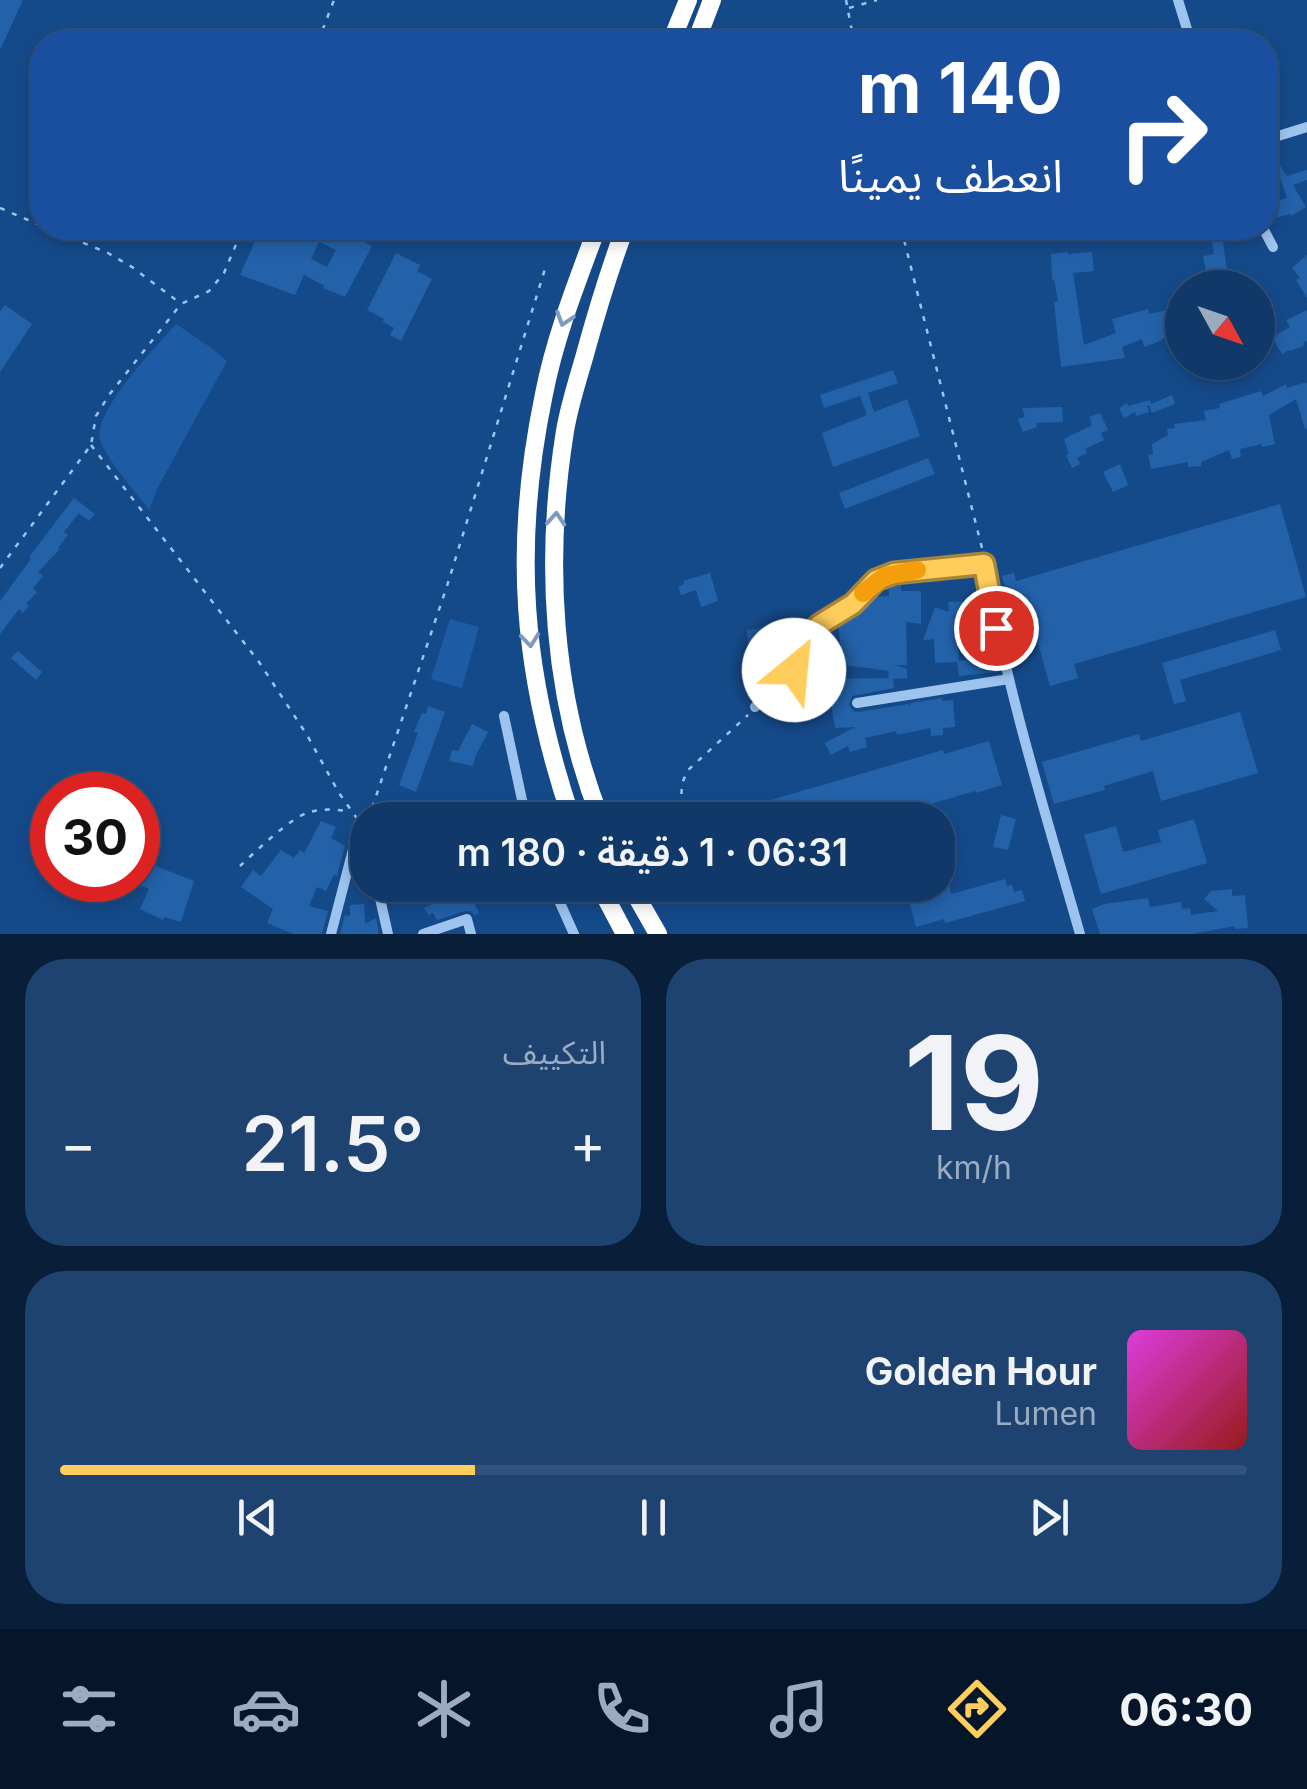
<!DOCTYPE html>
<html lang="ar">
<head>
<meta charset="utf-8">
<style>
	:root { --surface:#103868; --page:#1e4371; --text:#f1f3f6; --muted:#9cacc0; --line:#30527c; --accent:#ffcd5b }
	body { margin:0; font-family:Inter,"Noto Sans Arabic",sans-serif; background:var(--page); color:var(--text); direction:rtl; height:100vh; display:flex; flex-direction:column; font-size:38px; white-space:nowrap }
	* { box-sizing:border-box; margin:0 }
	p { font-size:32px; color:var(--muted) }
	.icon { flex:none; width:55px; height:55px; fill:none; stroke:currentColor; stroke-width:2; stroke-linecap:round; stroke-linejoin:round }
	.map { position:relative; height:934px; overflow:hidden; direction:ltr }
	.details { display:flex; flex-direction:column; gap:25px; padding:25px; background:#091f39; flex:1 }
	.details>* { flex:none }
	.top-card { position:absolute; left:30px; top:30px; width:1248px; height:210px; border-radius:40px; box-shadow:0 5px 15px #0003,0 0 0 2px var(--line); direction:rtl; background:#1a4fa0; color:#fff; overflow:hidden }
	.needle { width:65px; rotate:130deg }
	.tools { position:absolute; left:1165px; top:270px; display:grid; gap:20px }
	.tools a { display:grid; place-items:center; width:110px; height:110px; border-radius:50%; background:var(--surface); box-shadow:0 5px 15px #0003,0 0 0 2px var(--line); font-size:50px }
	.speed { position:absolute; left:30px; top:772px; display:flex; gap:20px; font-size:50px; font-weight:700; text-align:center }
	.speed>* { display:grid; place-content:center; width:130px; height:130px; border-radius:50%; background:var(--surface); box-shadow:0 5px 15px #0003,0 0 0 2px var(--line); line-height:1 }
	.speed .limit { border:15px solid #d22; background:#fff; color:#111 }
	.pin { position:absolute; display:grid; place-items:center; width:85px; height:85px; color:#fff; margin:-42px; border:5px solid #fff; border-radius:50%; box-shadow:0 2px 10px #0007 }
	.me { position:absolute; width:110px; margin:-55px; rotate:28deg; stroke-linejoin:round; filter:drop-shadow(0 0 8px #0008) }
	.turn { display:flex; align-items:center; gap:35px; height:210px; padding:0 50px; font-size:45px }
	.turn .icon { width:130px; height:130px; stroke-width:2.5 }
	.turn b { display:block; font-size:70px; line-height:85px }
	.big { font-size:75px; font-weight:600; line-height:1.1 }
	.details .tile { flex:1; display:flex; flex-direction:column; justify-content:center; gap:15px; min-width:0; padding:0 35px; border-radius:40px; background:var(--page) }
	.details .dial { align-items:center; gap:0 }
	.dial b { font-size:130px; line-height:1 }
	.song { display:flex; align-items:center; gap:30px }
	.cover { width:120px; height:120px; border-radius:15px; background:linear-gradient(135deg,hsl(300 70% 55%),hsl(0 70% 35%)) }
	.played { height:10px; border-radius:5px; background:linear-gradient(90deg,var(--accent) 35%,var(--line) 35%) }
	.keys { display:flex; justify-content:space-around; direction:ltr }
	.heat { display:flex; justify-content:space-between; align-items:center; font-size:55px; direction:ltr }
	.details .tiles { flex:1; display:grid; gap:25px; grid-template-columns:1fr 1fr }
	.tile:last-child { grid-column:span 2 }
	.trip { position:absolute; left:350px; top:802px; width:605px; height:100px; border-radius:40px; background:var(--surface); box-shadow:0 5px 15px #0003,0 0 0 2px var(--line); font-weight:600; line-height:100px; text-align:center; direction:rtl }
	.tab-bar { display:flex; height:160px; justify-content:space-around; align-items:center; background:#06162a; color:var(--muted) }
	.tab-bar .icon { width:70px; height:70px }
	.tab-bar .on { color:var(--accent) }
	.tab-bar b { font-size:45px; color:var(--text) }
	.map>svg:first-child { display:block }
	.green { fill:#1d5ca4 }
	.building { fill:#2361a9; fill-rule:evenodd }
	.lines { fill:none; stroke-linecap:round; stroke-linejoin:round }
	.path { stroke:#9dc4ef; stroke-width:2.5; stroke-dasharray:5 8; stroke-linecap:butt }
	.minor { stroke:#9dc4ef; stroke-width:10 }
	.motorway { stroke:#fff; stroke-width:18 }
	.oneway { stroke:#7e9bbf }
	.route-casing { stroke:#a6853b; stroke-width:25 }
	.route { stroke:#ffcd5b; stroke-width:18 }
	.slow { stroke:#f59e0b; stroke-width:18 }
</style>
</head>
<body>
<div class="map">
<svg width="1307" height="934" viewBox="0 0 1307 934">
	<rect width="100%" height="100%" fill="#154a8a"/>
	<g class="green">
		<path d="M176,324L210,347L227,361L157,489L149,510C137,493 104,457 100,439C94,410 157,346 176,324Z"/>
		<path d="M450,619L479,627L462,688L431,679Z"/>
	</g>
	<g class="building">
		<path d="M0,0H23L0,50Z"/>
		<path d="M1279,164L1287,176L1307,170V180L1293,185L1306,207L1291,216L1290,214L1271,219L1267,204L1287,198L1276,166Z"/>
		<path d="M261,228H328L346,235L347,233L372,246L345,297L323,288L325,286L304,275L295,295L240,275ZM319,242L336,250L327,267L311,259Z"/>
		<path d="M1210,228H1229L1231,240L1223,241L1229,286L1209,288L1203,256L1214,254Z"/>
		<path d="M1068,252V254L1092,252L1094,271L1073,273L1084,345L1116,333L1112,319L1148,309L1149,314L1182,307V329L1175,331L1158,342L1144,347L1142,339L1122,347L1125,358L1061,367L1054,302L1058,301L1054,279L1052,280L1051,254Z"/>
		<path d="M396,253L420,265L417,271L432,279L401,341L390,335L394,328L383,322L384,319L367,310Z"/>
		<path d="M1307,255V298L1296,280L1300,278L1292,268Z"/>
		<path d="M5,305L32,324L0,372V312Z"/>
		<path d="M1307,310V341L1303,343L1304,346L1290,351L1289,350L1282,354L1272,337L1290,327L1286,320Z"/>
		<path d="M893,370L898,383L868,393L874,412L907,399L920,436L833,467L822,433L867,415L860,396L824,408L820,395Z"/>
		<path d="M1303,383H1307V429H1305L1296,399L1269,415L1275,444L1262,447V444L1240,449L1241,457L1232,459L1229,450L1201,462V466L1188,467V462L1151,469L1148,455L1153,454L1152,444L1168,435L1167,429L1175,428L1174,424L1206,420L1204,411L1220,408L1219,404L1261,391L1263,396L1286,384L1287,388Z"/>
		<path d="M1172,395L1175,404L1152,413L1149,405L1147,406L1149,412L1136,416L1135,412L1124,418L1119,408L1127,403L1128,406L1150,400L1151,404Z"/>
		<path d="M1062,407L1063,422L1036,423L1037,427L1023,432L1018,419L1025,417L1022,408Z"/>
		<path d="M1100,413L1108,430L1101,433L1104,440L1085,449L1087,453L1077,458L1080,464L1072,468L1066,455L1069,454L1064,439L1092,425L1089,417Z"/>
		<path d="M928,458L935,474L845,509L839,493Z"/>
		<path d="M1120,464L1128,485L1113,492L1103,472Z"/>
		<path d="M74,498L95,514L89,521L79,513L64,532L68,535L58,548L60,549L38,572L43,576L33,588L37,592L26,604L29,606L23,613L19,609L0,634V601L31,559L29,557Z"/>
		<path d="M1280,504L1306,597L1074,664L1078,678L1050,686L1024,595L1009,600L1002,576L1014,573L1016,581Z"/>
		<path d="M710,573L718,601L701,607L696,590L681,595L678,587L684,584L683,581Z"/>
		<path d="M901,581V591H921V624L906,622L907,665H895L907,669V678L893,679L894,688L852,696L849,705L853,711L858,712L909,704V707L911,703L942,698V701L953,700L955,727L943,728V735L931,736L930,728L897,735L896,731L865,738L867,747L850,752L848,746L831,755L825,743L855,727L835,728L827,679L888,678L889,671L816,661L818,646L841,649L838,623L845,618L856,617V614L862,613V607L872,597L889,596V584Z"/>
		<path d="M967,601L969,620H966L965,640H958L959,661L972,659V663L996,661L998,672L959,676L957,662L935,663L934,639L923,640L935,607L949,612L948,602Z"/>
		<path d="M770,627L775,655L760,657L758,641L748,643L747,630Z"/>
		<path d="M1275,630L1281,650L1180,680L1186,701L1174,704L1162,663Z"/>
		<path d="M18,651L42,672L36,680L11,658Z"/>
		<path d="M428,706L445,712L416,792L399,785L418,733L414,732L422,713L426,714Z"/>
		<path d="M1240,712L1258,773L1161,801L1153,771L1104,786L1105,790L1054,804L1042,762L1139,734L1141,741Z"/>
		<path d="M472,724L488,732L475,757L473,766L449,761L452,750L458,751Z"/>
		<path d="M989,741L1002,785L976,793L975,791L875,820H728L726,813L943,750L944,754Z"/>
		<path d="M1001,815L1016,819L1008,850L993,847Z"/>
		<path d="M1194,819L1207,863L1101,894L1084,835L1116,826L1123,852L1161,842L1158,830Z"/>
		<path d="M321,821L336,827L331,838L345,846L337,876L334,875L326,891L317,887L309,906L328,911L322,934H293L267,923L273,909L241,887L253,870L261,876L281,850L294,858L300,850L304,853Z"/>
		<path d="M143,861L194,881L181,922L164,917L163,920L140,909L149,889L138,884V872Z"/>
		<path d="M1005,879L1007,886L1012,885L1014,892L1022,890L1025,901L945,923L944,919L916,927L905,885H927L928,889L949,883L951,894Z"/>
		<path d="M100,880H127L120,899L96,891Z"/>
		<path d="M1232,889V896L1245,895L1248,928L1235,929V926L1192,934H1100L1092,909L1104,904L1148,898L1150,907L1181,902L1182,909L1190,908L1191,915L1218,911L1204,899L1211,891Z"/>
		<path d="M458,891L460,895L469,891L479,913L475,915L470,911H465L437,920L433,913L429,915L424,908Z"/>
		<path d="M364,904L365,924L376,918L379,934H340L345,915L350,916V905Z"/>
	</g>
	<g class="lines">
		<g class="path">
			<path d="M846,0L854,42"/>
			<path d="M849,8L877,0"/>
			<path d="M318,42L334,0"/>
			<path d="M0,208L42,226"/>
			<path d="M47,228L108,253L132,267L180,303"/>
			<path d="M901,228L983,552"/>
			<path d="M91,445L259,662L307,735L339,793L358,820L360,827"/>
			<path d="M0,568L91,445L96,416L109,395L181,304L209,291L224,273L243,228"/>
			<path d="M368,820L447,586L545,269"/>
			<path d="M680,820L682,784L687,771L748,715"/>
			<path d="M240,866C254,853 292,816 310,812C323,808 337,810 350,811"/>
		</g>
		<g class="minor">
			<path d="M1178,0L1191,42"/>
			<path d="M1265,140L1307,127"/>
			<path d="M1263,228L1273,247"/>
			<path d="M857,703L1009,679"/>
			<path d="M755,707L794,670L811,633L819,625L853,603L877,580L894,573L985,563C1006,689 1045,811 1080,934"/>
			<path d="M504,716L522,800L529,820"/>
			<path d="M377,885L388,934"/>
			<path d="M552,885L574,934"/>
			<path d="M331,934L356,838L366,839L368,844"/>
			<path d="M423,934L467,919L471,934"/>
		</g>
		<g class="motorway">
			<path d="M671,42L688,0"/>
			<path d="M696,42L712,0"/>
			<path d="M572,820C522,673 512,547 544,394C555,337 577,282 597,228"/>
			<path d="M601,820C552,696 544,562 565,431C569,407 577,382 584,358C596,314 609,271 625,228"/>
			<path d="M599,885L625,934"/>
			<path d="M630,885L658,934"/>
		</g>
	</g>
	<defs><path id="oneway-chevron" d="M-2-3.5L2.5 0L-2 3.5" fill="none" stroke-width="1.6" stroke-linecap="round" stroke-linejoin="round" transform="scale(2.5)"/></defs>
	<g class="oneway">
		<use href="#oneway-chevron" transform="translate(564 319) rotate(108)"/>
		<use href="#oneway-chevron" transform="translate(556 519) rotate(-86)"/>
		<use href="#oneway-chevron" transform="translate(530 640) rotate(84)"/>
	</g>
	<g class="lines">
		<defs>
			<path id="route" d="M794,670L811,633L819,625L853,604L876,580L894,573L984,564L996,628"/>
		</defs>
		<use href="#route" class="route-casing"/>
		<use href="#route" class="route"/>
		<path class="slow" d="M863,593L885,576L917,570"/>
	</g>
</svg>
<div class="tools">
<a><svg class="needle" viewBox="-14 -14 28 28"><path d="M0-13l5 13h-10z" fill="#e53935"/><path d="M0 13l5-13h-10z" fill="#9cacc0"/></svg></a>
</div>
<div class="speed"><div class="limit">30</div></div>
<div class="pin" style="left:996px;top:628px;background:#d93025"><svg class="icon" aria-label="arrive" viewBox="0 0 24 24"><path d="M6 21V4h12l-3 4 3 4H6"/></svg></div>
<svg class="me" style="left:794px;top:670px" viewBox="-20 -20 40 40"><circle r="19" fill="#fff"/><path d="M0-13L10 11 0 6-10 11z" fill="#ffcd5b"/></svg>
<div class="trip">06:31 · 1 دقيقة · 180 m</div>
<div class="top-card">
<div class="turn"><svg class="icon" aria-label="right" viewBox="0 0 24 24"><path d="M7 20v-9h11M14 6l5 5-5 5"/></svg><div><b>140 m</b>انعطف يمينًا</div></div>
</div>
</div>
<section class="details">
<div class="tiles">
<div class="tile dial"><b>19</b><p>km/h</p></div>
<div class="tile"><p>التكييف</p>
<div class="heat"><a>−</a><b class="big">21.5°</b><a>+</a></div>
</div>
<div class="tile">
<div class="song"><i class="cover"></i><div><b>Golden Hour</b><p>Lumen</p></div></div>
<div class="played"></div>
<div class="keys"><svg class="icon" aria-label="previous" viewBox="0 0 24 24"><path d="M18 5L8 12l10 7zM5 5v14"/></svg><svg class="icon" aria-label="pause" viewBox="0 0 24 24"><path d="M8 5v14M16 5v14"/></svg><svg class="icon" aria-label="next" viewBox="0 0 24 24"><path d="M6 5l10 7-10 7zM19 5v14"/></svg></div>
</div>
</div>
</section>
<nav class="tab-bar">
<b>06:30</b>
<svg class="icon on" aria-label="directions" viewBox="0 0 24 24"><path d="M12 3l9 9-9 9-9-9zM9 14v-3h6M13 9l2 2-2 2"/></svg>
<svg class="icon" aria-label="music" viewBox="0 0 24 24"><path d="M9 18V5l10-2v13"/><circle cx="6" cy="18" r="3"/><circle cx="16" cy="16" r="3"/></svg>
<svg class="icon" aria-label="phone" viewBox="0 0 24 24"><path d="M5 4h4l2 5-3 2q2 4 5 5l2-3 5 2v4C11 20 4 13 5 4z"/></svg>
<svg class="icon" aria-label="climate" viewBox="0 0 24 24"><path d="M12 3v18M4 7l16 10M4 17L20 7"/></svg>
<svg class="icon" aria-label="car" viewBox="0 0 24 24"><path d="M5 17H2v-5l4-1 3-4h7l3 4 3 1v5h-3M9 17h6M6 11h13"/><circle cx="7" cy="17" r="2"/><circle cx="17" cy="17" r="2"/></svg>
<svg class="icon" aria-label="filters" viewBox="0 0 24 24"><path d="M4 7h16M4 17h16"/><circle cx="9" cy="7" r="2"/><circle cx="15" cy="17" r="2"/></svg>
</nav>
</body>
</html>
